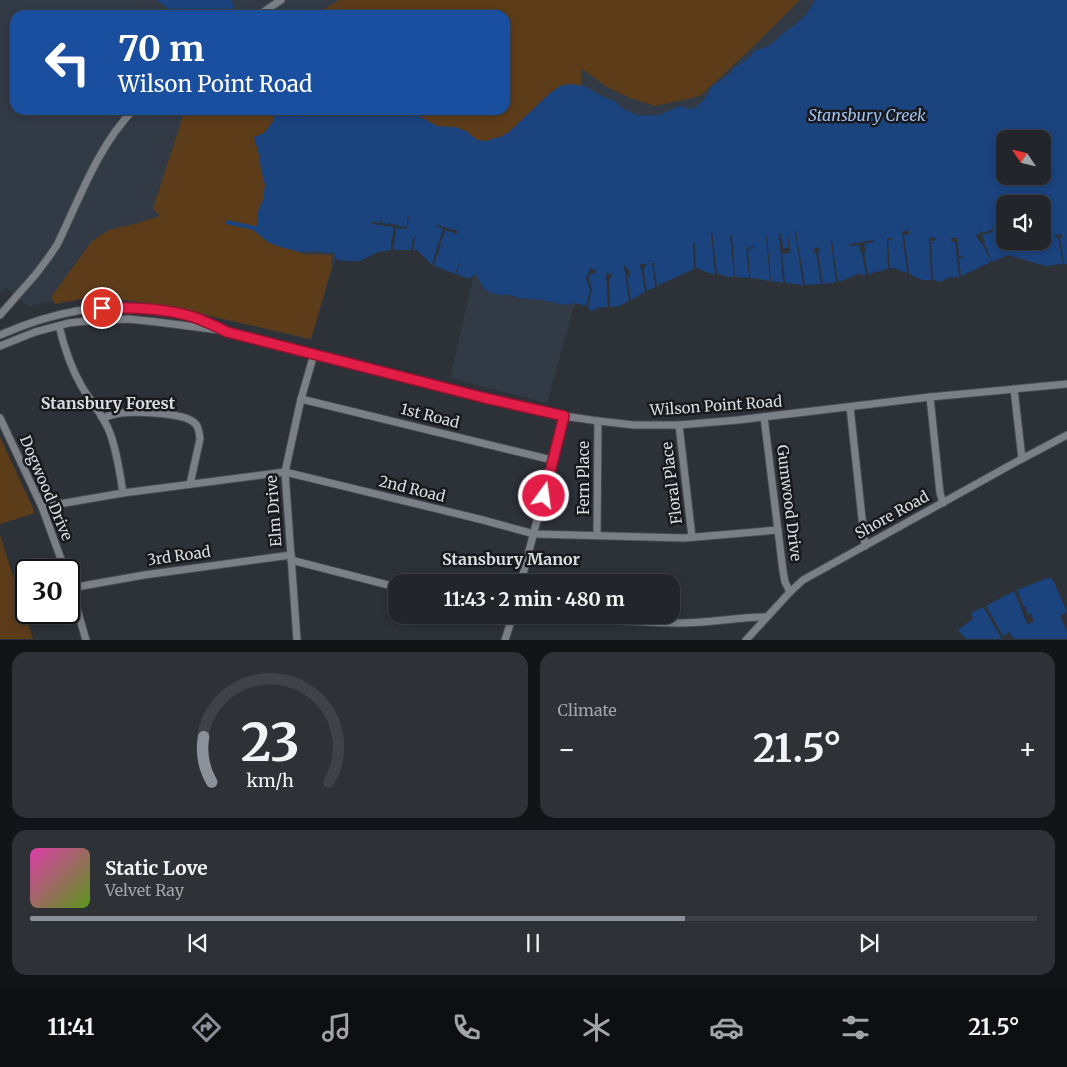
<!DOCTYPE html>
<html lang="en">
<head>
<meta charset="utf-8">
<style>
	:root { --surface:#22252a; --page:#2e3136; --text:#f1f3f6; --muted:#a2a5a8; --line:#3f4247; --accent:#8c9099 }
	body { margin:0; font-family:Merriweather,serif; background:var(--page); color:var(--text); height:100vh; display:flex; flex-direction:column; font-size:19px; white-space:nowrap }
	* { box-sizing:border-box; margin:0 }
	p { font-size:16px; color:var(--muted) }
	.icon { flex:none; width:28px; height:28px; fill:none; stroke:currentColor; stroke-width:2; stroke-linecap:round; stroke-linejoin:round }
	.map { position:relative; height:640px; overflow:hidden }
	.drawer { display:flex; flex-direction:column; gap:12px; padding:12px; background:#131417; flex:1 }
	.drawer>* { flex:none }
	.top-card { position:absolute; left:10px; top:10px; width:500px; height:105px; border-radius:15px; box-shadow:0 2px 8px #0003,0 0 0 1px var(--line); background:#1a4fa0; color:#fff; overflow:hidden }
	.needle { width:32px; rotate:305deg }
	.tools { position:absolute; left:996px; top:130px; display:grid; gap:10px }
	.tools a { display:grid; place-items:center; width:55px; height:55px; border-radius:10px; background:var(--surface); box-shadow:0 2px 8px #0003,0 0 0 1px var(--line); font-size:25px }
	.speed { position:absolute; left:15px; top:559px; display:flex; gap:10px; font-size:25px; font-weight:700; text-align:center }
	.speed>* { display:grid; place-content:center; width:65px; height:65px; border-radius:50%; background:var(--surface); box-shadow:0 2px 8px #0003,0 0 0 1px var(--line); line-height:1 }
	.speed .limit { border:2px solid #111; border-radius:8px; background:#fff; color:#111 }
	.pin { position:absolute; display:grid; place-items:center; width:42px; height:42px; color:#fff; margin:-21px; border:2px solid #fff; border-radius:50%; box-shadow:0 1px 5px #0007 }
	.me { position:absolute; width:55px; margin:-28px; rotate:14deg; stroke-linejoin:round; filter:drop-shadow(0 0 4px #0008) }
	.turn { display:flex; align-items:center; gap:18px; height:105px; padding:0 25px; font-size:22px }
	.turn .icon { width:65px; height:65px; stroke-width:2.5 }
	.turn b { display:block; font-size:35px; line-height:42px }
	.big { font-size:38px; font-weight:700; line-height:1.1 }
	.drawer .tile { flex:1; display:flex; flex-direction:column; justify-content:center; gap:8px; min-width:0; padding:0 18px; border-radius:15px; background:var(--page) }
	.drawer .dial { align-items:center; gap:0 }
	.dial svg { height:130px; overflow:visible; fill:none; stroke:var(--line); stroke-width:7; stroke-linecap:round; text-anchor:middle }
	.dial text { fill:var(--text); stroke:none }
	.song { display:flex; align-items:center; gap:15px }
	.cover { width:60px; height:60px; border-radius:8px; background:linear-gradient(135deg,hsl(320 70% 55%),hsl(90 70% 35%)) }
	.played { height:5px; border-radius:2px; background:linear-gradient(90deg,var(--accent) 65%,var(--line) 65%) }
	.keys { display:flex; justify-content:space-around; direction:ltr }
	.heat { display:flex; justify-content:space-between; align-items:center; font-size:28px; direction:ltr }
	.drawer .tiles { flex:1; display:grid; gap:12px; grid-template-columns:1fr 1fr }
	.tile:last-child { grid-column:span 2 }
	.trip { position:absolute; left:388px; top:574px; width:292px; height:50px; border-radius:15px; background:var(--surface); box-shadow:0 2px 8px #0003,0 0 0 1px var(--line); font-weight:700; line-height:50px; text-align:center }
	.dock { display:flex; height:80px; justify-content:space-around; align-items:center; background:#0e0f11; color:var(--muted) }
	.dock .icon { width:35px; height:35px }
	.dock .active { color:var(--accent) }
	.dock b { font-size:22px; color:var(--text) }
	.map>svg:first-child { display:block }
	.built { fill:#323a46 }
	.green { fill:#5d3c1a }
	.water { fill:#1b437e; fill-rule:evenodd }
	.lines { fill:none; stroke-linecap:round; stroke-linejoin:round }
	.street-casing { stroke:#484c51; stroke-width:9 }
	.street { stroke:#7b8087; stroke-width:7 }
	.route-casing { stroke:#92132f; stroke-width:12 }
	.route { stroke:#e11d48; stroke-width:9 }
	.labels { text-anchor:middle; stroke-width:5; stroke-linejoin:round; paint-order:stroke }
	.street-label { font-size:15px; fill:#d9dce0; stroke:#17191c }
	.water-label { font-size:16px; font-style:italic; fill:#9ec0f5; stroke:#17191c }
	.neighbourhood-label { font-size:16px; font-weight:bold; fill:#d9dce0; stroke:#17191c }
</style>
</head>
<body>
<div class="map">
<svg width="1067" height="640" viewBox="0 0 1067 640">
	<rect width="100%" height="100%" fill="#2d3138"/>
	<g class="built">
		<path d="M0,0H823L699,111L655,122L505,110V15H15V110H297L287,244L311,251L337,253L311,340L195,312L115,300L97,299L93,297L67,299L42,303L29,307L6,288L0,294Z"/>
		<path d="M474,274L477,275L499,295H510L519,298L542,300L565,305L575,303L547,403L450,378Z"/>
	</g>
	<g class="green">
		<path d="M339,0H800L758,42L700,96L655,106L630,98L607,87L582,69L580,90L513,135L486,145L422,131L393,110H505V15H315Z"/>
		<path d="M185,110H297L281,246L304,254L331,255L332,266L311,339L183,310L136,301L92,297L55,304L51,297L92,241L109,230L135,224L160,216L153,208Z"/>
		<path d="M0,437L35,513L0,524Z"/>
		<path d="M0,535L33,639H0Z"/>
	</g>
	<g class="water">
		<path d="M157,0H231C235,5 234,11 228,15H176Z"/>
		<path d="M815,0H1067V264H1064L1060,238L1063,237L1062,234L1055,235V238H1058L1063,264L1046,266L1008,255L992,262L987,250L989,249H987L984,242L985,241L982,235L993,232L992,225V230L981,233L979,227L980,233L976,235L980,243H982L991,262L961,276L959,258L965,256H959L957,238H951L952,242H955L959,277L947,278L941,282L933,280L931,241H935L936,238L929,237L931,280H922L909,274L904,235L909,234V231L908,230L907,224V231H902L907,273L894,268H890L888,240H891V238H887L888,269L868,274L864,253L866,252L864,244L874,242V240L850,244V246L859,245L861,254H862L866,275H862L859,273C852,276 846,280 838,282L832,240L831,241L836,282L823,284L818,252H820L819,247L814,249V253H816L821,284L805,285L796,231H795L803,285L785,283L782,254L790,253L788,233V248H783L781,234H779L783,283L771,281L767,236H766L770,281L762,280L761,279L750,278L748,249L754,248L753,244V247L747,248L746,246L749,278L735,277L732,235H730L734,277H729L717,274L712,231H711L715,274C705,273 705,271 696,268L695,243L693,242L694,269L657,286L654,267L655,263H651L653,268L655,287L647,291L643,268L646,267V264H640L645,292L631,300L627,277H630L629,270H627L626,265L624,266L629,301L619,306L610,307L609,278H612V274L606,273L608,307L597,308L592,311L589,309L588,307L592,290L589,279L590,273L594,275L596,270L590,268L586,279L590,290L586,306L575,303L565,305L542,300L519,298L510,295H499L489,292L484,289L476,274L470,278H464L468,266L464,277L456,274L460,263H459L455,274L434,266L437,255H441L438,254L440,247L444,248L440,246L442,238L445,239L443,238L445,230L457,234L458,231L436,225V226L443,229L441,235H437L441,236L439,243L434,242L438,244L432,265L417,250H413L415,238H413L411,250H393L394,245L397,244H394L395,236H398L395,235L396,228L407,229L409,216H408L406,227L398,226L399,220L398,225L390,224V220L389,224L381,223L382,213L380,223L372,222V224L394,227L391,245H390L391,246V250L378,252L360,261H348L337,260L335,254L333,252L328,253L314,251L301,252L280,247L269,243L253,230L226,224V222L227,220L255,226L258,225L257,216L259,208L263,200L265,185L261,170L259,155L254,137L264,133L274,120L273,116L264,110H416L417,113L421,117L437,126L455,127L466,131L477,140L488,141L491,139L500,137L509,132L550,93L560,86L570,84L584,86L599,95L614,101L624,109L639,116L659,115L681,106L688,109L696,108L707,96L711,87L730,74L733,69L750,57L754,51L766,47L773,43L782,34L791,28L806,15ZM1005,139H1042V176H1005ZM1005,204H1042V241H1005Z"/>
		<path d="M1052,578L1067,612L1060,616L1067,632V639H1014L1009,632L1003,636L986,606L1014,591L1027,624L1034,622L1031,613L1027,615L1026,606L1024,607L1017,590L1045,579Z"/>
		<path d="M983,607L1002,639H966L958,630L973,619L971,613Z"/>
	</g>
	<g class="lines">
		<defs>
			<g id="street">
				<path d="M259,15L281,0"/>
				<path d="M0,315L36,274L48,258L57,245C80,198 97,148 133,110"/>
				<path d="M59,326C64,347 71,368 82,387C91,402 104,416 110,433C117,452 120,473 123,493"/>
				<path d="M0,335C53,312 96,303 154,310C169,312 184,314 199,319C206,322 213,325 220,328"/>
				<path d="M0,346L35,332L69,323L87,321L128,319L157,322L227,331L243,335L314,354L485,398L564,416L598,421L634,425H679L738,420L930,397L1067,384"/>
				<path d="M1014,389L1022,459"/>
				<path d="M930,397L940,493L943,503"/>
				<path d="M301,399L552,460"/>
				<path d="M850,407L865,546"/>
				<path d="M764,417L783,571L785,582L790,592"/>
				<path d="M0,418L42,507L65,570"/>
				<path d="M102,418C108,416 115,414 121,413C136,411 180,413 192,421C199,425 199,432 200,439L190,484"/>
				<path d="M679,425L692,537"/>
				<path d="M42,507L123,493L285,472L479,519L534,534L684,538L778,530"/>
				<path d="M597,535L598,421"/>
				<path d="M291,560L396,587"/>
				<path d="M69,581L86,640"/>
				<path d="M521,582L564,416"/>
				<path d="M71,588L144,575L291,555"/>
				<path d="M542,615C589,618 635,623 681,623C710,623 738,617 766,617"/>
				<path d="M297,640L285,472L301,399L314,354"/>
				<path d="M505,640L513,615"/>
				<path d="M746,640L790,592L803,580L1016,462L1067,435"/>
			</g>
		</defs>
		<use href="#street" class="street-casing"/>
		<use href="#street" class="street"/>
	</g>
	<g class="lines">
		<defs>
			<path id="route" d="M102,308C134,307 169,308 199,319C208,323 218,327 227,332L485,398L564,416L544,496"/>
		</defs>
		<use href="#route" class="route-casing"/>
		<use href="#route" class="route"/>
	</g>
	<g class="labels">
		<g class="street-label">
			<text transform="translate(716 406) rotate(-4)" y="5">Wilson Point Road</text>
			<text transform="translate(430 416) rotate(14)" y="5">1st Road</text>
			<text transform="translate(584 478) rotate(-90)" y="5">Fern Place</text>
			<text transform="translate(672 483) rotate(-97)" y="5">Floral Place</text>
			<text transform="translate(46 488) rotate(67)" y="5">Dogwood Drive</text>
			<text transform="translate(412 489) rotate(14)" y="5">2nd Road</text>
			<text transform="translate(789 503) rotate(83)" y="5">Gumwood Drive</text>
			<text transform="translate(274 511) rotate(-94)" y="5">Elm Drive</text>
			<text transform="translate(892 515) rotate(-29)" y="5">Shore Road</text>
			<text transform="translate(179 556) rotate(-8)" y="5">3rd Road</text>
		</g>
		<g class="water-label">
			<text x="867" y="121">Stansbury Creek</text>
		</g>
		<g class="neighbourhood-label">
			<text x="108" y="409">Stansbury Forest</text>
			<text x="511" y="565">Stansbury Manor</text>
		</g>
	</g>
</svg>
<div class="tools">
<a><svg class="needle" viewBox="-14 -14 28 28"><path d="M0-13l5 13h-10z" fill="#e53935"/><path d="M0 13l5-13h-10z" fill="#a2a5a8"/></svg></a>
<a><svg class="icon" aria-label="sound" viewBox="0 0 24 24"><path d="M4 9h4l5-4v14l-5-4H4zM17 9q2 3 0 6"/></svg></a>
</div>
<div class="speed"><div class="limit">30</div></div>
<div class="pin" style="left:102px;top:308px;background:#d93025"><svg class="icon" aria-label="arrive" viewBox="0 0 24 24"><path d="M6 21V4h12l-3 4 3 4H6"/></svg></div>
<svg class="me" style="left:544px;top:496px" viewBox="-20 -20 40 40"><circle r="17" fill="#e11d48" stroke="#fff" stroke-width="3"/><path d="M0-11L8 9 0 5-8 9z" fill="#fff"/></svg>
<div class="trip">11:43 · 2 min · 480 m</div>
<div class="top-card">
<div class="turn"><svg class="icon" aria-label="left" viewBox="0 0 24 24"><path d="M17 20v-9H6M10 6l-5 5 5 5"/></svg><div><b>70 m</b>Wilson Point Road</div></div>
</div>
</div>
<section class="drawer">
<div class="tiles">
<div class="tile dial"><svg viewBox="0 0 100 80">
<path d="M14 69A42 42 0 1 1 86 69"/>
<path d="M14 69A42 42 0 0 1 9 41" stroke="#8c9099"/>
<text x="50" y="56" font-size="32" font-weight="700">23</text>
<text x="50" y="72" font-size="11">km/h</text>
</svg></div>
<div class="tile"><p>Climate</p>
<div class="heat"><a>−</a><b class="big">21.5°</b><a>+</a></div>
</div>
<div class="tile">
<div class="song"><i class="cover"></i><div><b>Static Love</b><p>Velvet Ray</p></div></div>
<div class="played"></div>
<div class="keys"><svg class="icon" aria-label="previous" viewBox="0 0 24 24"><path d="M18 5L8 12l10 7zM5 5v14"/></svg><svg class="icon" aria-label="pause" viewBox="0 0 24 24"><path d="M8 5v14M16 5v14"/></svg><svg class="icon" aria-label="next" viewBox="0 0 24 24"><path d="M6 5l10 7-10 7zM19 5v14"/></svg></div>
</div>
</div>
</section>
<nav class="dock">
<b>11:41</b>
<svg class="icon active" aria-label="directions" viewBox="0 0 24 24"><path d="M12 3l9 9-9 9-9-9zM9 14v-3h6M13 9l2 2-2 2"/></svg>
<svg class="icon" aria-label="music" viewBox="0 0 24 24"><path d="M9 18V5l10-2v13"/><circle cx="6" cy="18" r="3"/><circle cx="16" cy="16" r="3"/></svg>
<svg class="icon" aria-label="phone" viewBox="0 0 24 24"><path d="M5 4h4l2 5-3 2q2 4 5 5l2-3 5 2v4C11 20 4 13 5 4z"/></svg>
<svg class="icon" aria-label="climate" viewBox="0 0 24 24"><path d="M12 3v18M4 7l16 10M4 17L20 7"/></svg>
<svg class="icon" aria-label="car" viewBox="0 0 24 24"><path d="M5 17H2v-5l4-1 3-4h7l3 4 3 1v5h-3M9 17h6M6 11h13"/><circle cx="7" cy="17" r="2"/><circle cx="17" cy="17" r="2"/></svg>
<svg class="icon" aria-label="filters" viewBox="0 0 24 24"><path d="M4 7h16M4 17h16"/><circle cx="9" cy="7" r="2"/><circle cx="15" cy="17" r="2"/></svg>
<b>21.5°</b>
</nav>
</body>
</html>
